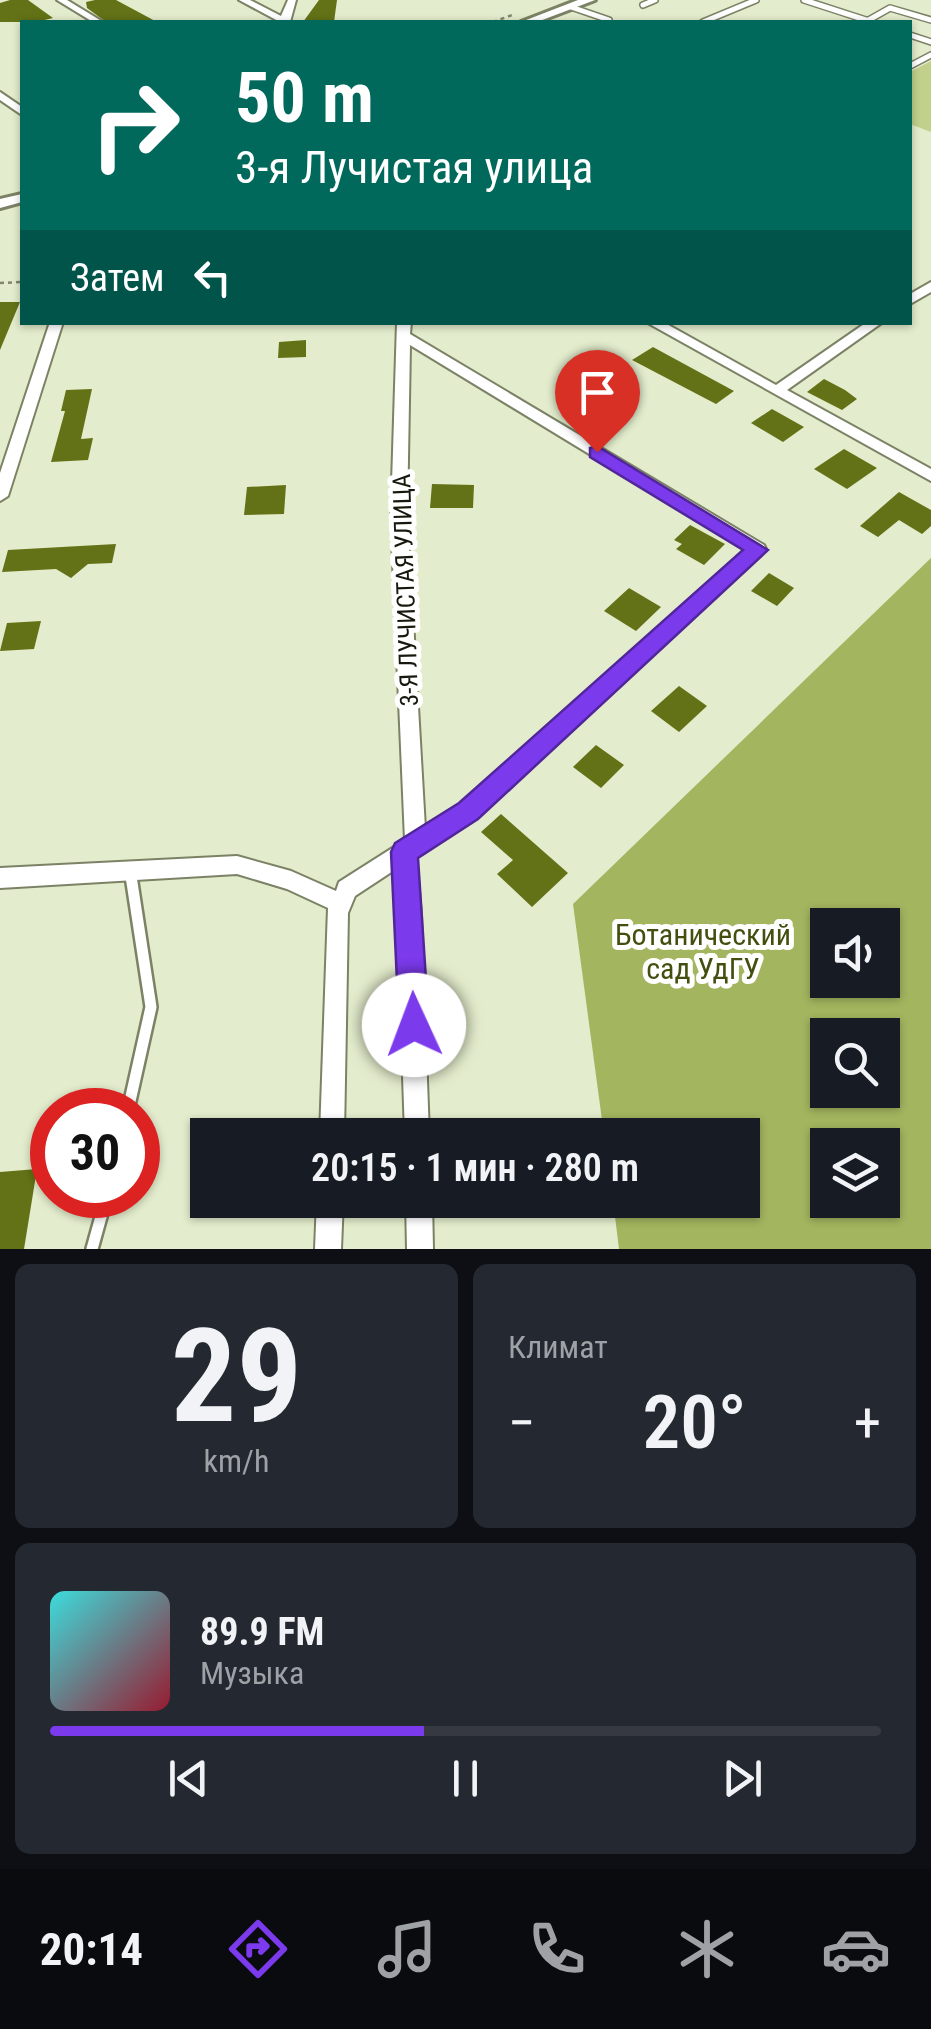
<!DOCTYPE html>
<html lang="ru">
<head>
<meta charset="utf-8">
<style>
	:root { --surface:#171b24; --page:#242831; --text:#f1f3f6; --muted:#9ea1a6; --line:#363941; --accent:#7c3aed }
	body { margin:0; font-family:"Roboto Condensed",sans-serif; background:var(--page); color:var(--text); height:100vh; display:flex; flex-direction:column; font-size:38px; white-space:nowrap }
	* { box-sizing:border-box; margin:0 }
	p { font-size:32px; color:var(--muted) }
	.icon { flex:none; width:55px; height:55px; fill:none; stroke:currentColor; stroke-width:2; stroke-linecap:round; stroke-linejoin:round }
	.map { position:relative; height:1249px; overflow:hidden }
	.details { display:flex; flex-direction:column; gap:15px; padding:15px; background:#0d0f14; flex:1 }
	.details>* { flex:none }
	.hud { position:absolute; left:20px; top:20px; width:892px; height:305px; border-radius:0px; box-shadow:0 2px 8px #0004; background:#00695c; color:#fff; overflow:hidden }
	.fabs { position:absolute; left:810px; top:908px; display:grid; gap:20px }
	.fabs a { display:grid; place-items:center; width:90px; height:90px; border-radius:0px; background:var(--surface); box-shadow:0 2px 8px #0004; font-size:50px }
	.speed { position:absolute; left:30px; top:1088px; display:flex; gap:20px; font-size:50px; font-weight:700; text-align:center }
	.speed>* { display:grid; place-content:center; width:130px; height:130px; border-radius:50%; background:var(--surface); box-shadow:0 2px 8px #0004; line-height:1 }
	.speed .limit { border:15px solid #d22; background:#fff; color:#111 }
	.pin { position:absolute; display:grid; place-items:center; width:85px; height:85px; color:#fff; margin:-102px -42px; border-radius:50% 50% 50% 0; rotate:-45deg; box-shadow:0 0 10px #0007 }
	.pin .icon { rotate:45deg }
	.me { position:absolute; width:110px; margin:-55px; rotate:358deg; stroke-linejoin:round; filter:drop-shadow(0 0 8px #0008) }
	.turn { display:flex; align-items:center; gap:35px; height:210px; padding:0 50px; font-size:45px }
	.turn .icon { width:130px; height:130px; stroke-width:2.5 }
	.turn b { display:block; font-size:70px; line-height:85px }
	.then { display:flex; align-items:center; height:95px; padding:0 50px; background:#0003; gap:20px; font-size:38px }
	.big { font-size:75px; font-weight:600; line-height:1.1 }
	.details .tile { flex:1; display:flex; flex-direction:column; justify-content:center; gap:15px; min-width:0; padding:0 35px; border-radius:15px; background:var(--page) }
	.details .dial { align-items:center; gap:0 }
	.dial b { font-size:130px; line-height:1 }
	.song { display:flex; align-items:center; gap:30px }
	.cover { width:120px; height:120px; border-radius:15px; background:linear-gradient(135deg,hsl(180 70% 55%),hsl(350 70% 35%)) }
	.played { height:10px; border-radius:5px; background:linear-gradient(90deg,var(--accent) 45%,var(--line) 45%) }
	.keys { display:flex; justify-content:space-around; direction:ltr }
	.heat { display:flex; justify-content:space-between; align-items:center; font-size:55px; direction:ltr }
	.details .tiles { flex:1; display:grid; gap:15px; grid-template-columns:1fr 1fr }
	.tile:last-child { grid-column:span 2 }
	.trip { position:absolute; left:190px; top:1118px; width:570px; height:100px; border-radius:0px; background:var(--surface); box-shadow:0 2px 8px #0004; font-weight:600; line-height:100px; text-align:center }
	.dock { display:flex; height:160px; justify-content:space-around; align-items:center; background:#090b0e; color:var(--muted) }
	.dock .icon { width:70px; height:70px }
	.dock .on { color:var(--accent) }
	.dock b { font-size:45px; color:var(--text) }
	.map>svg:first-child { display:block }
	.green { fill:#c1d08b }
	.forest { fill:#a3b55f; fill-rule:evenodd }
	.building { fill:#637216 }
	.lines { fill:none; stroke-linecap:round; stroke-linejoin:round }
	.service-far2-casing { stroke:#7b8265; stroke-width:8 }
	.service-far1-casing { stroke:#7b8265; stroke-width:15 }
	.service-casing { stroke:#7b8265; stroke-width:16 }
	.minor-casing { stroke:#7b8265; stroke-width:4 }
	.tertiary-casing { stroke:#7b8265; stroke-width:6 }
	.path { stroke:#808670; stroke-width:2.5; stroke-dasharray:4 4; stroke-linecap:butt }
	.service-far2 { stroke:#fff; stroke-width:5 }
	.service-far1 { stroke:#fff; stroke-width:10 }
	.service { stroke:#fff; stroke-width:11 }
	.minor { fill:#fff; fill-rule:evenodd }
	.tertiary { fill:#fff; fill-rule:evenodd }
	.route { fill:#7c3aed; stroke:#51269a; stroke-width:2.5 }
	.labels { text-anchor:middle; stroke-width:10; stroke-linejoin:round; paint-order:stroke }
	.street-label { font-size:25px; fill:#15180c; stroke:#fff }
	.near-park-label { font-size:30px; fill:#444f0f; stroke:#fff }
</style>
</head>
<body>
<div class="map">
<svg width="931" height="1249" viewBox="0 0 931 1249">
	<rect width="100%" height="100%" fill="#e3eccc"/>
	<path class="green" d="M931,61V132L910,124V72Z"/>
	<path class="forest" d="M931,558V1249H619L613,1200H742V1135H604L573,904ZM828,925H882V980H828ZM828,1035H882V1090H828ZM828,1145H882V1200H828Z"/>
	<g class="building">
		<path d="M10,0H28L53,18L36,22H0V3Z"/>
		<path d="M95,0H116L157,22H106L87,8L86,2Z"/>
		<path d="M319,0H337L334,22H303Z"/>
		<path d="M0,302H20L0,350Z"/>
		<path d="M306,340V357L278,358L279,342Z"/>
		<path d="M653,347L664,353L734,391L716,404L632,360Z"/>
		<path d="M824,379L845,390L857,399L842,410L807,392Z"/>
		<path d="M92,389L81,439L93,438L88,460L51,462L65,411H61L66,390Z"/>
		<path d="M772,409L804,427L783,442L751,423Z"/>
		<path d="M844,449L877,468L847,489L814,469Z"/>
		<path d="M432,484L474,485L473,508H430Z"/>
		<path d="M286,485L284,514L244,515L247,487Z"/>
		<path d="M899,492L931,510V526L922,534L899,520L878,537L860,526Z"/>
		<path d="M690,525L725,544L704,565L676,549L682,544L674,540Z"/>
		<path d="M116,544L112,563L88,564L71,578L56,569L2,572L8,550Z"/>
		<path d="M769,573L794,588L777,606L751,591Z"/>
		<path d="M629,588L661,607L636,631L604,611Z"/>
		<path d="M41,621L34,649L0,651L7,623Z"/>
		<path d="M679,686L707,706L679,732L651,711Z"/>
		<path d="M596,745L624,765L601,788L573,767Z"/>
		<path d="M501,814L568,873L532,907L497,874L513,860L481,832Z"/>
		<path d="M37,1169L24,1249H0V1172Z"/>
	</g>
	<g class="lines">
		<defs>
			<g id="service-far2">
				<path d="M804,0L872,22"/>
				<path d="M643,5L655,0"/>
				<path d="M571,7L609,20"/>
				<path d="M867,21L890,8L931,20"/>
				<path d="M703,22L756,0"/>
				<path d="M910,35L931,42"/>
				<path d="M910,66L931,55"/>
			</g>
			<path id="service-far1" d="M130,871L131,879"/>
			<g id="service">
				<path d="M128,1110L151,1007L131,876"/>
				<path d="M92,1249L107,1195"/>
			</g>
			<g id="minor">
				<path d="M57,0H67L103,22H93Z"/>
				<path d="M239,0H250L281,16L288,0H296L290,22H280Z"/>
				<path d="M0,92L22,107V115L0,100Z"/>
				<path d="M931,282V292L910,304V294Z"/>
				<path d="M50,322H63L8,496L0,501V473Z"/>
				<path d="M397,322H411L410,334L764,545L766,549L476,817L416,856L421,915L429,1135H405L396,869L355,896L348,913L344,1135H320L328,908L287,889L237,874L0,888V868L237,856L291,871L336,891L339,882L405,840L391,516ZM410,345L747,550L462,805L425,828L407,516Z"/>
				<path d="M646,322H663L776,385L867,322H883L787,390L931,469V481Z"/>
				<path d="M317,1200H343L341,1249H315Z"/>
				<path d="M406,1200H432L433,1249H407Z"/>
			</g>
			<g id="tertiary">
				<path d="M578,0H595L537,22H521Z"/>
				<path d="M22,194V202L0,208V199Z"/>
			</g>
		</defs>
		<use href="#service-far2" class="service-far2-casing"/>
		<use href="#service-far1" class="service-far1-casing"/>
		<use href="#service" class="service-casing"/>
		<use href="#minor" class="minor-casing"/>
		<use href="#tertiary" class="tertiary-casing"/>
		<g class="path">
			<path d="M493,22L512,15"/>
			<path d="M0,283L22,282"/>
		</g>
		<use href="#service-far2" class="service-far2"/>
		<use href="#service-far1" class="service-far1"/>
		<use href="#service" class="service"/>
		<use href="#minor" class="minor"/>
		<use href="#tertiary" class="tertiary"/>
	</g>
	<path class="route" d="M597,446L768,550L478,819L418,858L429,1025L424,1036L414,1040L403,1036L399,1025L391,852L395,843L459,803L743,550L590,457V448Z"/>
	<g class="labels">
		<g class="street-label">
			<text transform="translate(405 590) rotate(-92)" y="9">3-Я ЛУЧИСТАЯ УЛИЦА</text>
		</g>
		<g class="near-park-label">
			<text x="703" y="945">Ботанический<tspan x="703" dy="34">сад УдГУ</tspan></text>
		</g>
	</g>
</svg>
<div class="fabs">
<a><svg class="icon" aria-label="sound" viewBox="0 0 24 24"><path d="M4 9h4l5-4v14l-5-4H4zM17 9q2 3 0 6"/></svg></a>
<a><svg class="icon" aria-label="search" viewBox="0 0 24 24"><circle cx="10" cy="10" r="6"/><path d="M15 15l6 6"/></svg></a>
<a><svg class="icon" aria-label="layers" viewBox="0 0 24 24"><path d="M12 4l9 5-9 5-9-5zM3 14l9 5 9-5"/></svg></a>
</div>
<div class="speed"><div class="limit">30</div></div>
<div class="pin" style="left:597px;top:452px;background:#d93025"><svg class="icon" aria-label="arrive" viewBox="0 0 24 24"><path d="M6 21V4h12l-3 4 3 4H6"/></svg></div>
<svg class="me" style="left:414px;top:1025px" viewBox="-20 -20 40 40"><circle r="19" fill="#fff"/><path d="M0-13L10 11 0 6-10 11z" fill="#7c3aed"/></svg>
<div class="trip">20:15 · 1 мин · 280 m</div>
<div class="hud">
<div class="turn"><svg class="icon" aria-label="right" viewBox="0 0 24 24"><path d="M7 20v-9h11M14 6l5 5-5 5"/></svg><div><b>50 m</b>3-я Лучистая улица</div></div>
<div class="then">Затем<svg class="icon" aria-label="left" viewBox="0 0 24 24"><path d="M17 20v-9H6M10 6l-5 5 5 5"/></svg></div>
</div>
</div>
<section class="details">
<div class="tiles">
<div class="tile dial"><b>29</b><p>km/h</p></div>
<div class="tile"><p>Климат</p>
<div class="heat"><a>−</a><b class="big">20°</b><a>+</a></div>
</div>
<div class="tile">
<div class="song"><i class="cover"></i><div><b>89.9 FM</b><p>Музыка</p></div></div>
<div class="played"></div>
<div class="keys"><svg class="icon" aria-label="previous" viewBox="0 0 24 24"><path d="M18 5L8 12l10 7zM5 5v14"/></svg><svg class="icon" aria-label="pause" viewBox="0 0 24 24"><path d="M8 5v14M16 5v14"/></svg><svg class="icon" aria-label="next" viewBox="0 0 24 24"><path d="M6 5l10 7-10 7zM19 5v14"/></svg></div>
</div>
</div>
</section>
<nav class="dock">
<b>20:14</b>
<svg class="icon on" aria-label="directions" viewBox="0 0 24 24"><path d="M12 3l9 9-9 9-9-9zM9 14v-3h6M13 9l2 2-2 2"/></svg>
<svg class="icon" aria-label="music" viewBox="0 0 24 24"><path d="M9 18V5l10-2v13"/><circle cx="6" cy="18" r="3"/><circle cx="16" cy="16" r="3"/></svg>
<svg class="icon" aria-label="phone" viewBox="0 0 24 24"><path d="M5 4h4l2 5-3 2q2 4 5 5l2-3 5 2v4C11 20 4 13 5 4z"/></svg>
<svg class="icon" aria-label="climate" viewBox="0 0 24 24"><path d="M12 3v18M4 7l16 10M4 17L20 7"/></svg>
<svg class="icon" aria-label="car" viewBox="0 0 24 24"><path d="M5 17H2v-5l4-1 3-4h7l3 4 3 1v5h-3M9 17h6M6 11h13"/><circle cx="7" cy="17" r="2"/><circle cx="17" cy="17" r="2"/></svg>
</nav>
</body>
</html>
